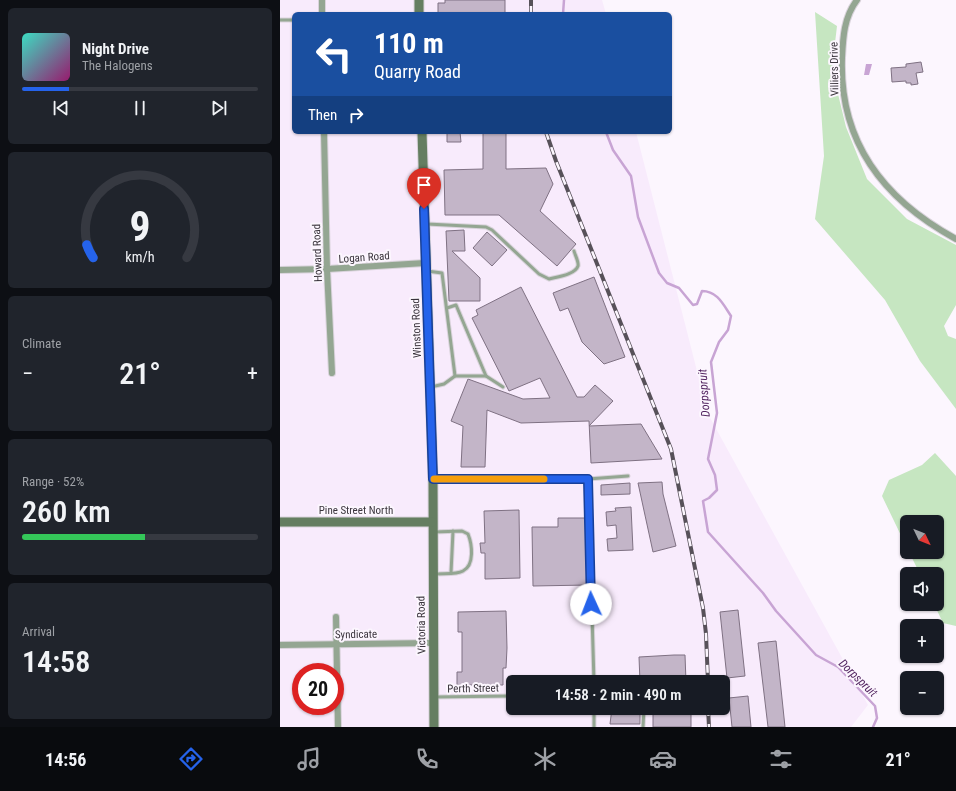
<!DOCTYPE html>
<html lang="en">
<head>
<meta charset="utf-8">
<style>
	:root { --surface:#171b24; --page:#20242c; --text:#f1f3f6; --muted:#9ea1a6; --line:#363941; --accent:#2563eb }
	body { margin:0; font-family:"Roboto Condensed",sans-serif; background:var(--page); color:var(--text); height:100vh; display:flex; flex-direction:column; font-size:15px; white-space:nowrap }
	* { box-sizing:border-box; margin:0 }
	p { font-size:13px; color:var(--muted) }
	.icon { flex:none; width:22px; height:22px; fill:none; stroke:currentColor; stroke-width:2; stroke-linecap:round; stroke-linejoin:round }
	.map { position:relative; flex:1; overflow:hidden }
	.panel { display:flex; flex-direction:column; gap:8px; padding:8px; background:#0d0f14; width:280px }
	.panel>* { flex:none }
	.guide { position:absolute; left:12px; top:12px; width:380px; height:122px; border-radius:6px; box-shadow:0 1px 3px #0004; background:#1a4fa0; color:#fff; overflow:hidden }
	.needle { width:26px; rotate:133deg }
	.fabs { position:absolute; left:620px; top:515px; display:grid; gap:8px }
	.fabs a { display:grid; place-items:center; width:44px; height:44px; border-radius:6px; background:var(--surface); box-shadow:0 1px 3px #0004; font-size:20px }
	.speed { position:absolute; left:12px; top:663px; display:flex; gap:8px; font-size:20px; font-weight:700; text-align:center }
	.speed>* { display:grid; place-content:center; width:52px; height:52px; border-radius:50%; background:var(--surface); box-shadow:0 1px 3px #0004; line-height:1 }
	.speed .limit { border:6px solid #d22; background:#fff; color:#111 }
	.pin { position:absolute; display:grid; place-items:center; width:34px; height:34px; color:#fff; margin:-41px -17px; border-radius:50% 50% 50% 0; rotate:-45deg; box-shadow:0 0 4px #0007 }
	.pin .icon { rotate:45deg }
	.me { position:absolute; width:44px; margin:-22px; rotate:358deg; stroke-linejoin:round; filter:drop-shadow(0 0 3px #0008) }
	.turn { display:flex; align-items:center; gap:14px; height:84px; padding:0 16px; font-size:18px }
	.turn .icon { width:52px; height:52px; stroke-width:2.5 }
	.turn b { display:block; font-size:28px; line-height:34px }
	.then { display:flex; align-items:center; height:38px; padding:0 16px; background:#0003; gap:8px; font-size:15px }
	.big { font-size:30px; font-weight:600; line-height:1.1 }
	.panel .tile { flex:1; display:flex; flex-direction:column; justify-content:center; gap:6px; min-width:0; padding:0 14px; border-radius:6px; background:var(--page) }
	.panel .dial { align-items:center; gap:0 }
	.dial svg { height:104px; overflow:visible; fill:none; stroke:var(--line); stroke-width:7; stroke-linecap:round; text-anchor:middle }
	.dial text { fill:var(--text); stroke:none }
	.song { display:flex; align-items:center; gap:12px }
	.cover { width:48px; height:48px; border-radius:6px; background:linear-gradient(135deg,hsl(170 70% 55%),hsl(320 70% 35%)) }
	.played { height:4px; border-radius:2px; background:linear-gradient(90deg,var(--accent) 20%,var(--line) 20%) }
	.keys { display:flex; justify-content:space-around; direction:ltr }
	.heat { display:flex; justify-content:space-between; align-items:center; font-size:22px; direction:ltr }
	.charge { height:6px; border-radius:3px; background:linear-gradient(90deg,#34c759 52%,var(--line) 0) }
	.trip { position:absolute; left:226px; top:675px; width:224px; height:40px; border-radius:6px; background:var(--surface); box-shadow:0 1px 3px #0004; font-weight:600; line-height:40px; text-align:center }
	.tabs { display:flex; height:64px; justify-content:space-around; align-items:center; background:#090b0e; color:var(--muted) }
	.tabs .icon { width:28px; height:28px }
	.tabs .selected { color:var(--accent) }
	.tabs b { font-size:18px; color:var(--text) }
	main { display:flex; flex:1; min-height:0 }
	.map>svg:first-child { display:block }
	.built { fill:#f8ebfc; fill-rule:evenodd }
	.green { fill:#c6e6c1 }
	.water { fill:#c8a4d4 }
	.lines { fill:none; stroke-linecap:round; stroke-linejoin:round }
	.stream { stroke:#c8a4d4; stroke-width:2.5 }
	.building { fill:#c3b5c8; stroke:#7f7183 }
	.lane-casing { stroke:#d9d3db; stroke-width:5 }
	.street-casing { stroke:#d9d3db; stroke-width:8 }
	.secondary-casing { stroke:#d9d3db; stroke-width:11 }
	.lane { stroke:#94a692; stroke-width:3 }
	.street { stroke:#94a692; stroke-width:6 }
	.secondary { stroke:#657e61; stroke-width:9 }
	.rail-casing { stroke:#575159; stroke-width:4 }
	.rail { stroke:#fcf6fe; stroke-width:2.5; stroke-dasharray:8; stroke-linecap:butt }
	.route-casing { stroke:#184099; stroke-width:10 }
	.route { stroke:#2563eb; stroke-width:7 }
	.slow { stroke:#f59e0b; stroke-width:7 }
	.labels { text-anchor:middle; stroke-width:4; stroke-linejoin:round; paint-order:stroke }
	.street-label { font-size:11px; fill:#3a343c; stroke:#fcf6fe }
	.water-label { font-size:12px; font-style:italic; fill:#542762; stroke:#fcf6fe }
</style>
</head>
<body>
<main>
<section class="panel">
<div class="tile">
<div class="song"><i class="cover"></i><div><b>Night Drive</b><p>The Halogens</p></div></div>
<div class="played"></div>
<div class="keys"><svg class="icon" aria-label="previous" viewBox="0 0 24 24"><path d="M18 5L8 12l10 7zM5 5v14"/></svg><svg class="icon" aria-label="pause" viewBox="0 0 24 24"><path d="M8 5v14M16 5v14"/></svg><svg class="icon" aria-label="next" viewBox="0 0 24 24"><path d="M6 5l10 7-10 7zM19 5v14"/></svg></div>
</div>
<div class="tile dial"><svg viewBox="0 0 100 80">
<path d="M14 69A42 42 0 1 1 86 69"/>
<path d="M14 69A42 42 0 0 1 9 59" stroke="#2563eb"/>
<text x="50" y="56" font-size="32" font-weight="700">9</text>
<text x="50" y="72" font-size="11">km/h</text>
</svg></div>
<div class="tile"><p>Climate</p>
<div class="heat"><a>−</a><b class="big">21°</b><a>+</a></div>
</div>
<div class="tile"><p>Range · 52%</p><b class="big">260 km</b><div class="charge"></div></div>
<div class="tile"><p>Arrival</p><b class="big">14:58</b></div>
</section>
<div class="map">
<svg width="676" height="727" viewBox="0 0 676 727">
	<rect width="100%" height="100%" fill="#fcf6fe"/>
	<path class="built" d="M0,0H322L326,14H14V132H356L428,414L588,705L571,727H0ZM21,672H55V706H21ZM233,682H443V708H233Z"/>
	<g class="green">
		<path d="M535,12L557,26L555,43L558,94L566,127L587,179L627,219L676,245V305L664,326L668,336L676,339V409L640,361L605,300L535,219L544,156Z"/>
		<path d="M655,453L676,476V626L663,623L654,604H657V574H640L629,552H657V522H627V548L602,496L609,480L642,465Z"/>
	</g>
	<path class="water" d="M586,64H592L589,75H584Z"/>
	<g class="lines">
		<g class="stream">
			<path d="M283,14L284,0"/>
			<path d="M326,132L333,150L351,176L358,217L379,273L387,283L399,288L413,305L417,304L422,291C437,291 443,304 451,316L448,330L439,342L431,362L437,413L428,459L435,475L437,490L429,498L423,501L428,532L483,593L496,611L536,655L558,667L595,706L597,718L593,727"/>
		</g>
	</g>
	<g class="building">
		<path d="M165,0H225V14H158V3H165Z"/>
		<path d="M641,62L643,72L636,73L638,84L631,85V83H626V81L612,82L611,68L626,67V64Z"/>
		<path d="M167,132H180L181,142H167Z"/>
		<path d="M203,132H226V169L266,168L273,184L260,211L296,244L277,266L219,215H165L164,170L203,169Z"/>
		<path d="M184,230L185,251H172L200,278V301H169L166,231Z"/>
		<path d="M207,232L227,250L212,266L193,248Z"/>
		<path d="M314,277L345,357L324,364L302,342L288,308L280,311L273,293Z"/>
		<path d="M241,287L297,397H304L315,385L333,401L309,426L361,424L382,459L311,463L309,421L241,423L207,410L205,467H181L183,426L171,421L188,379L243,399L270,398L260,378L229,391L192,318L198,315L196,310Z"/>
		<path d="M382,482L383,494L396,546L373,552L358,483Z"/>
		<path d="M350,483V494L321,495V485Z"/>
		<path d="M351,507L353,550L328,551L327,539L337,538L336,525L327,526L326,512L336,511L335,508Z"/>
		<path d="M239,510L240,578L205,579V553H201L200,543H205L204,511Z"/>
		<path d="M278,518H306L308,585L253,586L252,527H278Z"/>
		<path d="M458,610L465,676L447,678L440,612Z"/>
		<path d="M226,611L227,648L226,668H223V685H177V672H182V632H178V612Z"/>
		<path d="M496,641L505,727H488L478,643Z"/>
		<path d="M394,655H405L406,682H360L359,657Z"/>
		<path d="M468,696L471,727H452L449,698Z"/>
		<path d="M332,708H360V724H330Z"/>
		<rect x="373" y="708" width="38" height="19"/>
	</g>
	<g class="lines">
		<defs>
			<g id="lane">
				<path d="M0,20H14"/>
				<path d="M147,224L206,227L212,230L259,274L269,279C276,277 295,275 298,266C299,262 295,255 294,251"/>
				<path d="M147,271L162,273L175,376"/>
				<path d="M167,308L176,305L206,376"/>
				<path d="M151,387L164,384L175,376H206L223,387"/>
				<path d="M154,479H308L348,476"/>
				<path d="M308,479L314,682"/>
				<path d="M154,532L182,531L188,534C192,544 195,565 183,571C176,575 163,573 155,574"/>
				<path d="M171,573L173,531"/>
				<path d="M155,697L233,696"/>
				<path d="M314,708V727"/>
				<path d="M363,727L364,708"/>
			</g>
			<g id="street">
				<path d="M577,0C564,17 563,37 562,58C559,143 604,200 676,239"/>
				<path d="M42,14V0"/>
				<path d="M44,132L47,269L52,373"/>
				<path d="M0,270L47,269L145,263"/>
				<path d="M56,617L58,727"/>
				<path d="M0,645L153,643"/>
			</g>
			<g id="secondary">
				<path d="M139,0V14"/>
				<path d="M142,132L153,479L154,727"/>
				<path d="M0,522H152"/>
			</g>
		</defs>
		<use href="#lane" class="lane-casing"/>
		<use href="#street" class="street-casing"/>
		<use href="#secondary" class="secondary-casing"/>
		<use href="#lane" class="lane"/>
		<use href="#street" class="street"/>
		<use href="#secondary" class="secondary"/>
		<defs>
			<g id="rail">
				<path d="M251,14V0"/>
				<path d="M266,132L276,161L391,449L423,608L426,634L428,682"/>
				<path d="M428,708L429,727"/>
			</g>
		</defs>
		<use href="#rail" class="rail-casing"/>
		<use href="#rail" class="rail"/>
	</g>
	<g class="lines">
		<defs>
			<path id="route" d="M144,209L153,479H308L311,604"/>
		</defs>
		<use href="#route" class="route-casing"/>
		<use href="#route" class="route"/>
		<path class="slow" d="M154,479H264"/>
	</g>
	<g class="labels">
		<g class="street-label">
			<text transform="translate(554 69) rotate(-91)" y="4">Villiers Drive</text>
			<text transform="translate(37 253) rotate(-92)" y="4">Howard Road</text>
			<text transform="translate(84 257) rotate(-4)" y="4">Logan Road</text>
			<text transform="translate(136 328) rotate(-92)" y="4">Winston Road</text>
			<text x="76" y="514">Pine Street North</text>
			<text transform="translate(141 625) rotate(-91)" y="4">Victoria Road</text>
			<text transform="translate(76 634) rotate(-1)" y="4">Syndicate</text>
			<text transform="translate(193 688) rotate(-1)" y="4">Perth Street</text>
		</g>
		<g class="water-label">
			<text transform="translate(424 393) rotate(-94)" y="4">Dorpspruit</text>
			<text transform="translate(578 678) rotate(44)" y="4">Dorpspruit</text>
		</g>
	</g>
</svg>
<div class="fabs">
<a><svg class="needle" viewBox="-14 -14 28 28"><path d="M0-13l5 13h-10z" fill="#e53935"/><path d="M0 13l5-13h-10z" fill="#9ea1a6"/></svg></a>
<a><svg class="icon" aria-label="sound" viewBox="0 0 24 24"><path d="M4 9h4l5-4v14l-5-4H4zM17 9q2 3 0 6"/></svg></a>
<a>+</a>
<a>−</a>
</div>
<div class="speed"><div class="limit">20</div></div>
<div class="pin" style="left:144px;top:209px;background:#d93025"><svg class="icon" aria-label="arrive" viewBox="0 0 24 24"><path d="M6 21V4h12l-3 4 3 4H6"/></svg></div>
<svg class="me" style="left:311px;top:604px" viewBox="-20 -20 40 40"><circle r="19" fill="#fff"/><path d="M0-13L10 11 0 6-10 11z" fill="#2563eb"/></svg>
<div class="trip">14:58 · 2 min · 490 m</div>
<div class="guide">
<div class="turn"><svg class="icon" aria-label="left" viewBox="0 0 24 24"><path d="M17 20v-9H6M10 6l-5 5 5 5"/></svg><div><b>110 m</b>Quarry Road</div></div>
<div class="then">Then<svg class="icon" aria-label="right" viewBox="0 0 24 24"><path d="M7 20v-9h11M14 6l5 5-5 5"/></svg></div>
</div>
</div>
</main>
<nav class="tabs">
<b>14:56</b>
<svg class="icon selected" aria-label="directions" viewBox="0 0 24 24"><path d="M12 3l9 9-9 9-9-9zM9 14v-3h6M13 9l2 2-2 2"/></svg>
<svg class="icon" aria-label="music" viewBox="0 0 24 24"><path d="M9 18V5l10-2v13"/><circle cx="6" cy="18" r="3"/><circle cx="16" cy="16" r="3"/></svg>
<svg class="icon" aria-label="phone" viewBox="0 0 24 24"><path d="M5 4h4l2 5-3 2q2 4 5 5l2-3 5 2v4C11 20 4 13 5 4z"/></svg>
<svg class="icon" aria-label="climate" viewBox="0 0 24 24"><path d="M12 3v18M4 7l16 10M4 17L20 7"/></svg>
<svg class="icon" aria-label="car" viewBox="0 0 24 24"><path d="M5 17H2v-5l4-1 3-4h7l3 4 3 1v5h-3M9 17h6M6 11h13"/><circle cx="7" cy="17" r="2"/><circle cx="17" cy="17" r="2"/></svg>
<svg class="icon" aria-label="filters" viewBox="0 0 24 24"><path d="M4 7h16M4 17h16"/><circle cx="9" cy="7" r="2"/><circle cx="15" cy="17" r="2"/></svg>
<b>21°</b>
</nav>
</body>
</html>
